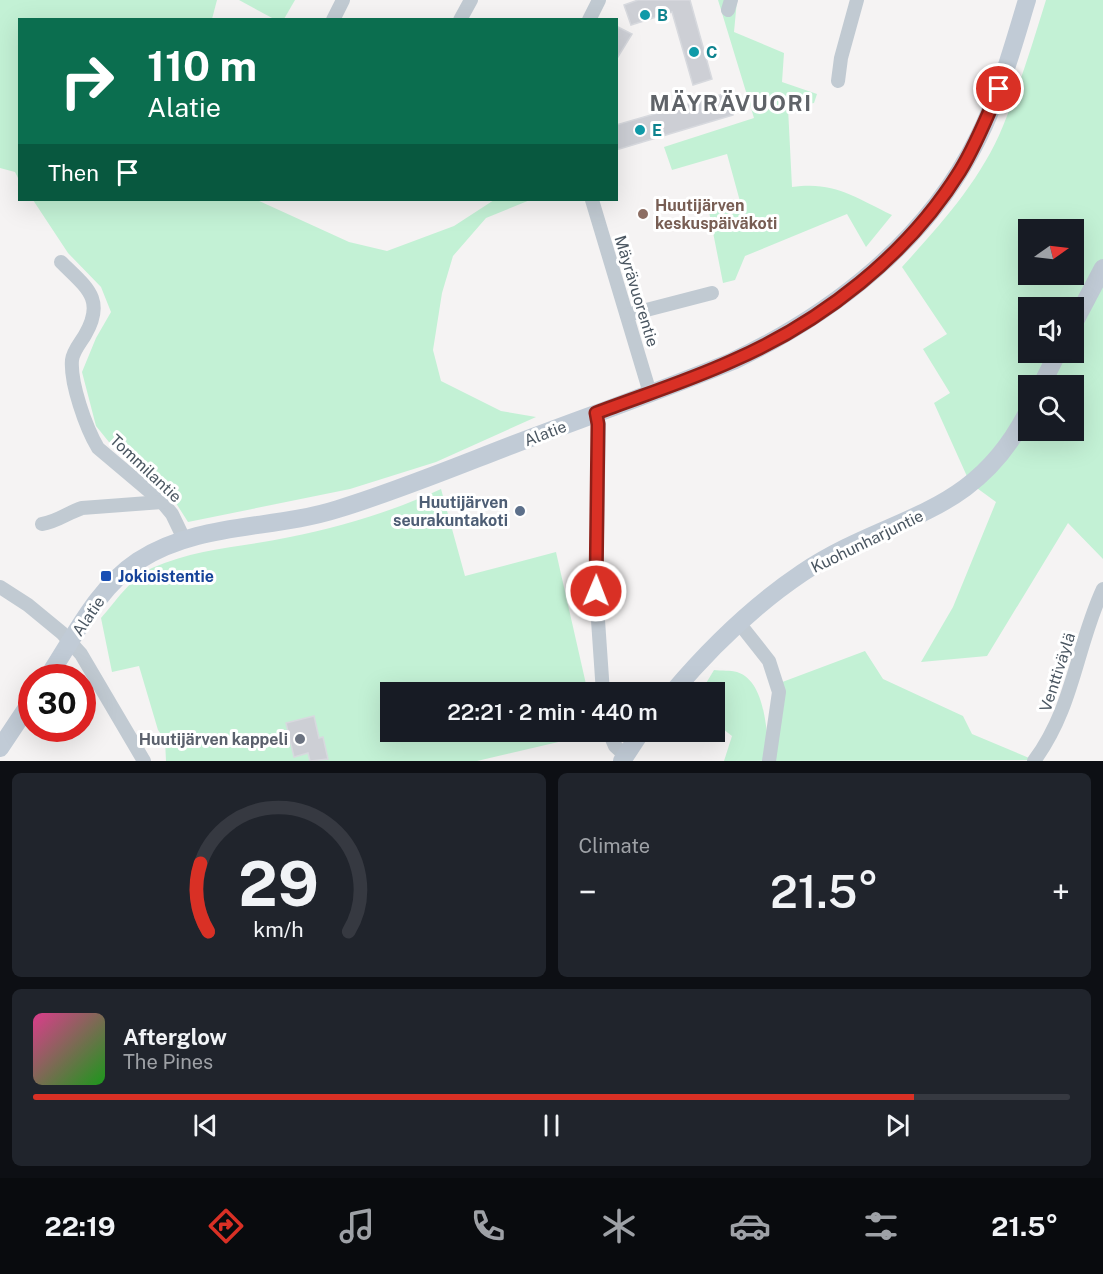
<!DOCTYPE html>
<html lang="en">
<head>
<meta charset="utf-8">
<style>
	:root { --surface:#171b24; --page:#20242c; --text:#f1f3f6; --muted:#9ea1a6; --line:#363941; --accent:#d93025 }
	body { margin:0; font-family:"Public Sans",sans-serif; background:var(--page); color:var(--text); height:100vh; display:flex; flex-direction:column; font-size:22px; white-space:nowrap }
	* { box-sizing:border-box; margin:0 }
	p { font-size:20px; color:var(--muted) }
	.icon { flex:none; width:33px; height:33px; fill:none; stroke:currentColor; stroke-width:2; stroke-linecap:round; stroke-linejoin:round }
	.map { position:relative; height:761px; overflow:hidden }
	.details { display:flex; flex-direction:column; gap:12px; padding:12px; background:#0d0f14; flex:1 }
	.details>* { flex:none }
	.hud { position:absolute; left:18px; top:18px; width:600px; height:183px; border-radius:0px; box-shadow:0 6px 24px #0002; background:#0b6e4f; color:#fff; overflow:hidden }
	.needle { width:39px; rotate:76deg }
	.fabs { position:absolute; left:1018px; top:219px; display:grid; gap:12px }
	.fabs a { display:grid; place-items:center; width:66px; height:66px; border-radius:0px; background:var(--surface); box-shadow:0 6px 24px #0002; font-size:30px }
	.speed { position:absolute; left:18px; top:664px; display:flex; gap:12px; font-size:30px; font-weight:700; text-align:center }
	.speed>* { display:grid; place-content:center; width:78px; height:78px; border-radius:50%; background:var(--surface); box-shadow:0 6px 24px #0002; line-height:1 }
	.speed .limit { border:9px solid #d22; background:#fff; color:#111 }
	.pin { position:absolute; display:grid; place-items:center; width:51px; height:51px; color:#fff; margin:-26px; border:3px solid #fff; border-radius:50%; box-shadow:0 2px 6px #0007 }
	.me { position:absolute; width:66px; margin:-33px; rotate:1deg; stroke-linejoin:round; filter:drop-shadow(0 0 4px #0008) }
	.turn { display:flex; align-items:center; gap:21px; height:126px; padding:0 30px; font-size:27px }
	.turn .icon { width:78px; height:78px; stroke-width:2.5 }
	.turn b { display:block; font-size:42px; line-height:51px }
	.then { display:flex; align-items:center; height:57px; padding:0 30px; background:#0003; gap:12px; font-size:22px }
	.big { font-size:45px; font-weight:600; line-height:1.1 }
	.details .widget { flex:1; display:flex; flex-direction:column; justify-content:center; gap:9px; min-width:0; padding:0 21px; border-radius:9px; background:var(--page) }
	.details .dial { align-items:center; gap:0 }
	.dial svg { height:156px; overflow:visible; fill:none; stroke:var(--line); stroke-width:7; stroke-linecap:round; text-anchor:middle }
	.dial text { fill:var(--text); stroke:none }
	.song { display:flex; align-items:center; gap:18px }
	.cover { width:72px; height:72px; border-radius:9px; background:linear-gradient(135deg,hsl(330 70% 55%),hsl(120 70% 35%)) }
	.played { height:6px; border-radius:3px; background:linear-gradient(90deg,var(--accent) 85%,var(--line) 85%) }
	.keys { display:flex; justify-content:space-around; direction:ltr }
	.heat { display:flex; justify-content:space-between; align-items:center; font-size:33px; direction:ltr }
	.details .tiles { flex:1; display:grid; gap:12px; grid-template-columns:1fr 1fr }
	.widget:last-child { grid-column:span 2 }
	.trip { position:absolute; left:380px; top:682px; width:345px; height:60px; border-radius:0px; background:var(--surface); box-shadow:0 6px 24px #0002; font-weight:600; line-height:60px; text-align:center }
	.dock { display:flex; height:96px; justify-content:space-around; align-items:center; background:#090b0e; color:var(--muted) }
	.dock .icon { width:42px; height:42px }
	.dock .on { color:var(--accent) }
	.dock b { font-size:27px; color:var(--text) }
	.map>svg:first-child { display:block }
	.green { fill:#c3f1d5; fill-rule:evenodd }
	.building { fill:#cdcfd5; stroke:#d7d9de; stroke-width:1.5 }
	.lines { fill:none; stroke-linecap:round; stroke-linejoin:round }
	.street { stroke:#c1cad2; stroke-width:14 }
	.secondary { stroke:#c1cbd6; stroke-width:18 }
	.route-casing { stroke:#8d1f18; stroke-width:15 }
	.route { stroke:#d93025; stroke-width:10 }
	.culture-dot { fill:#0f9aa8; stroke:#fff; stroke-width:2 }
	.education-dot { fill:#8d6e63; stroke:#fff; stroke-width:2 }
	.service-dot { fill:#5c6f8a; stroke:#fff; stroke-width:2 }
	.transit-dot { fill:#1a4fb4; stroke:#fff; stroke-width:2 }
	.worship-dot { fill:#6b7280; stroke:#fff; stroke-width:2 }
	.labels { text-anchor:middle; stroke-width:6; stroke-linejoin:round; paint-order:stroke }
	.culture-label { font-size:16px; font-weight:bold; fill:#0d838f; stroke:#fff; text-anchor:start }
	.education-label { font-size:16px; font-weight:bold; fill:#785e54; stroke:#fff; text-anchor:start }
	.street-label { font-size:16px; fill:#4a5661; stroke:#fff }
	.service-label { font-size:16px; font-weight:bold; fill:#4e5e75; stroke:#fff; text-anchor:end }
	.transit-label { font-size:16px; font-weight:bold; fill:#164399; stroke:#fff; text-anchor:start }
	.worship-label { font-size:16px; font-weight:bold; fill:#5b616d; stroke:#fff; text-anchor:end }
	.district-label { font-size:22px; font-weight:bold; letter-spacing:1.5px; fill:#5f6368; stroke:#fff }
</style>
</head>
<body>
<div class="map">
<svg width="1103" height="761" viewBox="0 0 1103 761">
	<rect width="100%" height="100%" fill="#f5f3f3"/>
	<g class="green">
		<path d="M0,0H217L212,19L20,20L19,180L15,172L0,168Z"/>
		<path d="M239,0H295L284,19H274Z"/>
		<path d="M718,0H737L734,32L784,53L782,82L817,94L814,103L788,108L792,187C835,181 854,197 892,215L866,247L847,214L745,256L735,280L723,283L709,212L741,205L727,154L672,170L664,147L754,118Z"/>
		<path d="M1046,0H1103V559L1068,523L987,656L921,662L953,607L996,502L970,483L934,403L950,393L923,349L947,334L902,267C941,224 981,180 1003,126C1020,85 1033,42 1046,0ZM1029,230H1074V274H1029ZM1029,308H1074V352H1029ZM1029,386H1074V430H1029Z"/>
		<path d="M33,200H257L349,242L387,251L454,226L494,200H530L486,218L453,256L442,293L433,350L441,381L501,411L536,417L436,462L350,489L188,522L174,500L113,447L96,426L82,372L96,338L111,312L101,287L68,253Z"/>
		<path d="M441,489L465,576L556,552L588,693H390V732L597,733L477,761H166L165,740L158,730L139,666L112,672L101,618C116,601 131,578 152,568C196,548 244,547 290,537C342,527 393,511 441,489Z"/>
		<path d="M865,651L883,679L963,716L972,734L1034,760L724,761L732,736L714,722V693H706L705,685L714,670C721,671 731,670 737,672C764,681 765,723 769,746L777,684Z"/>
	</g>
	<g class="building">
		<path d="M638,0H690L712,79L693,85L672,12L631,25L624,5Z"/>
		<path d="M616,26L632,34L616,60Z"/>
		<path d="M727,93L733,115L616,150V125Z"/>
		<path d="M314,716L319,738L323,737L328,759L310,761L308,753L294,757L286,723Z"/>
	</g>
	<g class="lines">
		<g class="street">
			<path d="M728,10L731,0"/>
			<path d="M333,20L343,0"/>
			<path d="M460,20L471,0"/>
			<path d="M589,20L599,0"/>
			<path d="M838,81L841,58L857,0"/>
			<path d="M592,200L650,393"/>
			<path d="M61,262C86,287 106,299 85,335C81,342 73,351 72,360C70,383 86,428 98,448L162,502L172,514L184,539"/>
			<path d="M627,315L712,293"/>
			<path d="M596,413L599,424L596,591L603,693"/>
			<path d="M42,524C57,522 67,513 82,508L162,502"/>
			<path d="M0,587L28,605L62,633L81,654L144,761"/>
			<path d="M739,623L769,661L779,692L769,761"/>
			<path d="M609,732L615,746L625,755"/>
			<path d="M1034,761C1074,707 1076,647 1103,589"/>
		</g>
		<g class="secondary">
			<path d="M1074,323L1103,268"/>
			<path d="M1041,386L1058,352"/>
			<path d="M47,678C74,638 96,589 138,561C198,522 272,530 338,509C397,491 455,467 512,445C586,417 660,391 733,361C834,313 928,240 978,138C1000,94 1013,46 1027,0"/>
			<path d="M672,693C710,648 753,606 802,573C891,513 974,520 1029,409"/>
			<path d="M0,748L32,700"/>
			<path d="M622,761L641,732"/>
		</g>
	</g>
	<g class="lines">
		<defs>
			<path id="route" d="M596,591L598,424L596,413C641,396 688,381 732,361C822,322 908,255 960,171C976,145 987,117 999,89"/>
		</defs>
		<use href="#route" class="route-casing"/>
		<use href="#route" class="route"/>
	</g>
	<g class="culture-dot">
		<circle cx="645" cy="15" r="6"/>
		<circle cx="694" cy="52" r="6"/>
		<circle cx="640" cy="130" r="6"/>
	</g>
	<circle class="education-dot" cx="643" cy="214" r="6"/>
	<circle class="service-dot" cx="520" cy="511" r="6"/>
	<rect class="transit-dot" x="100" y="570" width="12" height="12" rx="3"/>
	<circle class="worship-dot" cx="300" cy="739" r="6"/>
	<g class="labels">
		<g class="culture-label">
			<text x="657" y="21">B</text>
			<text x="706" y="58">C</text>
			<text x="652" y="136">E</text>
		</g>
		<g class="education-label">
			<text x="655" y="211">Huutijärven<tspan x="655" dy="18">keskuspäiväkoti</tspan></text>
		</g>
		<g class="street-label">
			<text transform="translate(637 291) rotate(73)" y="6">Mäyrävuorentie</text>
			<text transform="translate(545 433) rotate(-21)" y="6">Alatie</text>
			<text transform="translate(146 468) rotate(43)" y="6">Tommilantie</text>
			<text transform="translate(867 541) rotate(-26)" y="6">Kuohunharjuntie</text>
			<text transform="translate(88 616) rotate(-56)" y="6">Alatie</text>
			<text transform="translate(1057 672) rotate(-72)" y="6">Venttiväylä</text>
		</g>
		<g class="service-label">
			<text x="508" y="508">Huutijärven<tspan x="508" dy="18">seurakuntakoti</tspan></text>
		</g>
		<g class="transit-label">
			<text x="118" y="582">Jokioistentie</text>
		</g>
		<g class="worship-label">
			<text x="288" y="745">Huutijärven kappeli</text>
		</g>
		<g class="district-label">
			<text x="731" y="111">MÄYRÄVUORI</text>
		</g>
	</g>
</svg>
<div class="fabs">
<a><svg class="needle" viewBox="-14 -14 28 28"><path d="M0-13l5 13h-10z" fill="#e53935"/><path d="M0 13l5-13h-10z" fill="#9ea1a6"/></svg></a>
<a><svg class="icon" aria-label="sound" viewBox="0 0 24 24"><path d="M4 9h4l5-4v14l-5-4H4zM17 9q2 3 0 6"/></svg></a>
<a><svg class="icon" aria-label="search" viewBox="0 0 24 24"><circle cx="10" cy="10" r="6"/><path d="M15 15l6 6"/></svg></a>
</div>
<div class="speed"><div class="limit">30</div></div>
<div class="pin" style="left:999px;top:89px;background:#d93025"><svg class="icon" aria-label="arrive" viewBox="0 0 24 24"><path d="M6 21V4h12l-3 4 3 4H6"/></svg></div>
<svg class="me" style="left:596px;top:591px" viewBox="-20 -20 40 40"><circle r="17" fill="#d93025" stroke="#fff" stroke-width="3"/><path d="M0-11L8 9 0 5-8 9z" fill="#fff"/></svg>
<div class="trip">22:21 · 2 min · 440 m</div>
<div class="hud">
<div class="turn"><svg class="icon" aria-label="right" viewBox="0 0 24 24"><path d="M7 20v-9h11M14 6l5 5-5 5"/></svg><div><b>110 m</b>Alatie</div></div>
<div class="then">Then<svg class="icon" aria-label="arrive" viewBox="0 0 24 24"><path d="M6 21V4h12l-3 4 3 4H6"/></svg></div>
</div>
</div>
<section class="details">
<div class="tiles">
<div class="widget dial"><svg viewBox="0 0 100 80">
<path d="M14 69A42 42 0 1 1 86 69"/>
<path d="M14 69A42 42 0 0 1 10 34" stroke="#d93025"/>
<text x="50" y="56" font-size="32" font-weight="700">29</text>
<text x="50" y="72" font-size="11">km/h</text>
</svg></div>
<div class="widget"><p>Climate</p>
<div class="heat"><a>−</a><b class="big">21.5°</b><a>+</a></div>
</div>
<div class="widget">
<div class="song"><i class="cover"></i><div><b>Afterglow</b><p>The Pines</p></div></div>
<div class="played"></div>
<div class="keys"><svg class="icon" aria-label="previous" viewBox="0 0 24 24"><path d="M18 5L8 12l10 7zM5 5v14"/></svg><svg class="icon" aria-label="pause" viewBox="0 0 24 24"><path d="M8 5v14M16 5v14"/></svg><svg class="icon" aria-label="next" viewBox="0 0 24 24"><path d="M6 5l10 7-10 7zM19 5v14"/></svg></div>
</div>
</div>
</section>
<nav class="dock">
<b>22:19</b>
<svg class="icon on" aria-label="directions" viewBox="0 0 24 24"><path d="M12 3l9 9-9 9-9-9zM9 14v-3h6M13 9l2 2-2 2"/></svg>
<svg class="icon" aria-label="music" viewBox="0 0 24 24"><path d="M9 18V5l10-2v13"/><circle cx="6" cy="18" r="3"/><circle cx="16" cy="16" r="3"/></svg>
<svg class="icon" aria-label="phone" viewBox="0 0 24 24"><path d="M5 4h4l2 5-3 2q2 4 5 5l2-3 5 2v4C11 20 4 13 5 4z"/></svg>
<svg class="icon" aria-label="climate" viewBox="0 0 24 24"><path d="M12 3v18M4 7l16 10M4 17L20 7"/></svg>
<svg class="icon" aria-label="car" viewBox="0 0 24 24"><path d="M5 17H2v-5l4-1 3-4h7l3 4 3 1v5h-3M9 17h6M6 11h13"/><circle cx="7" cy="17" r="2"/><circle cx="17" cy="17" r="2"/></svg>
<svg class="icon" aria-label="filters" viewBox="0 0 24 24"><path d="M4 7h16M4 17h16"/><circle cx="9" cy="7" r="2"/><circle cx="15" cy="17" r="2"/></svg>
<b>21.5°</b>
</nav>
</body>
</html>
